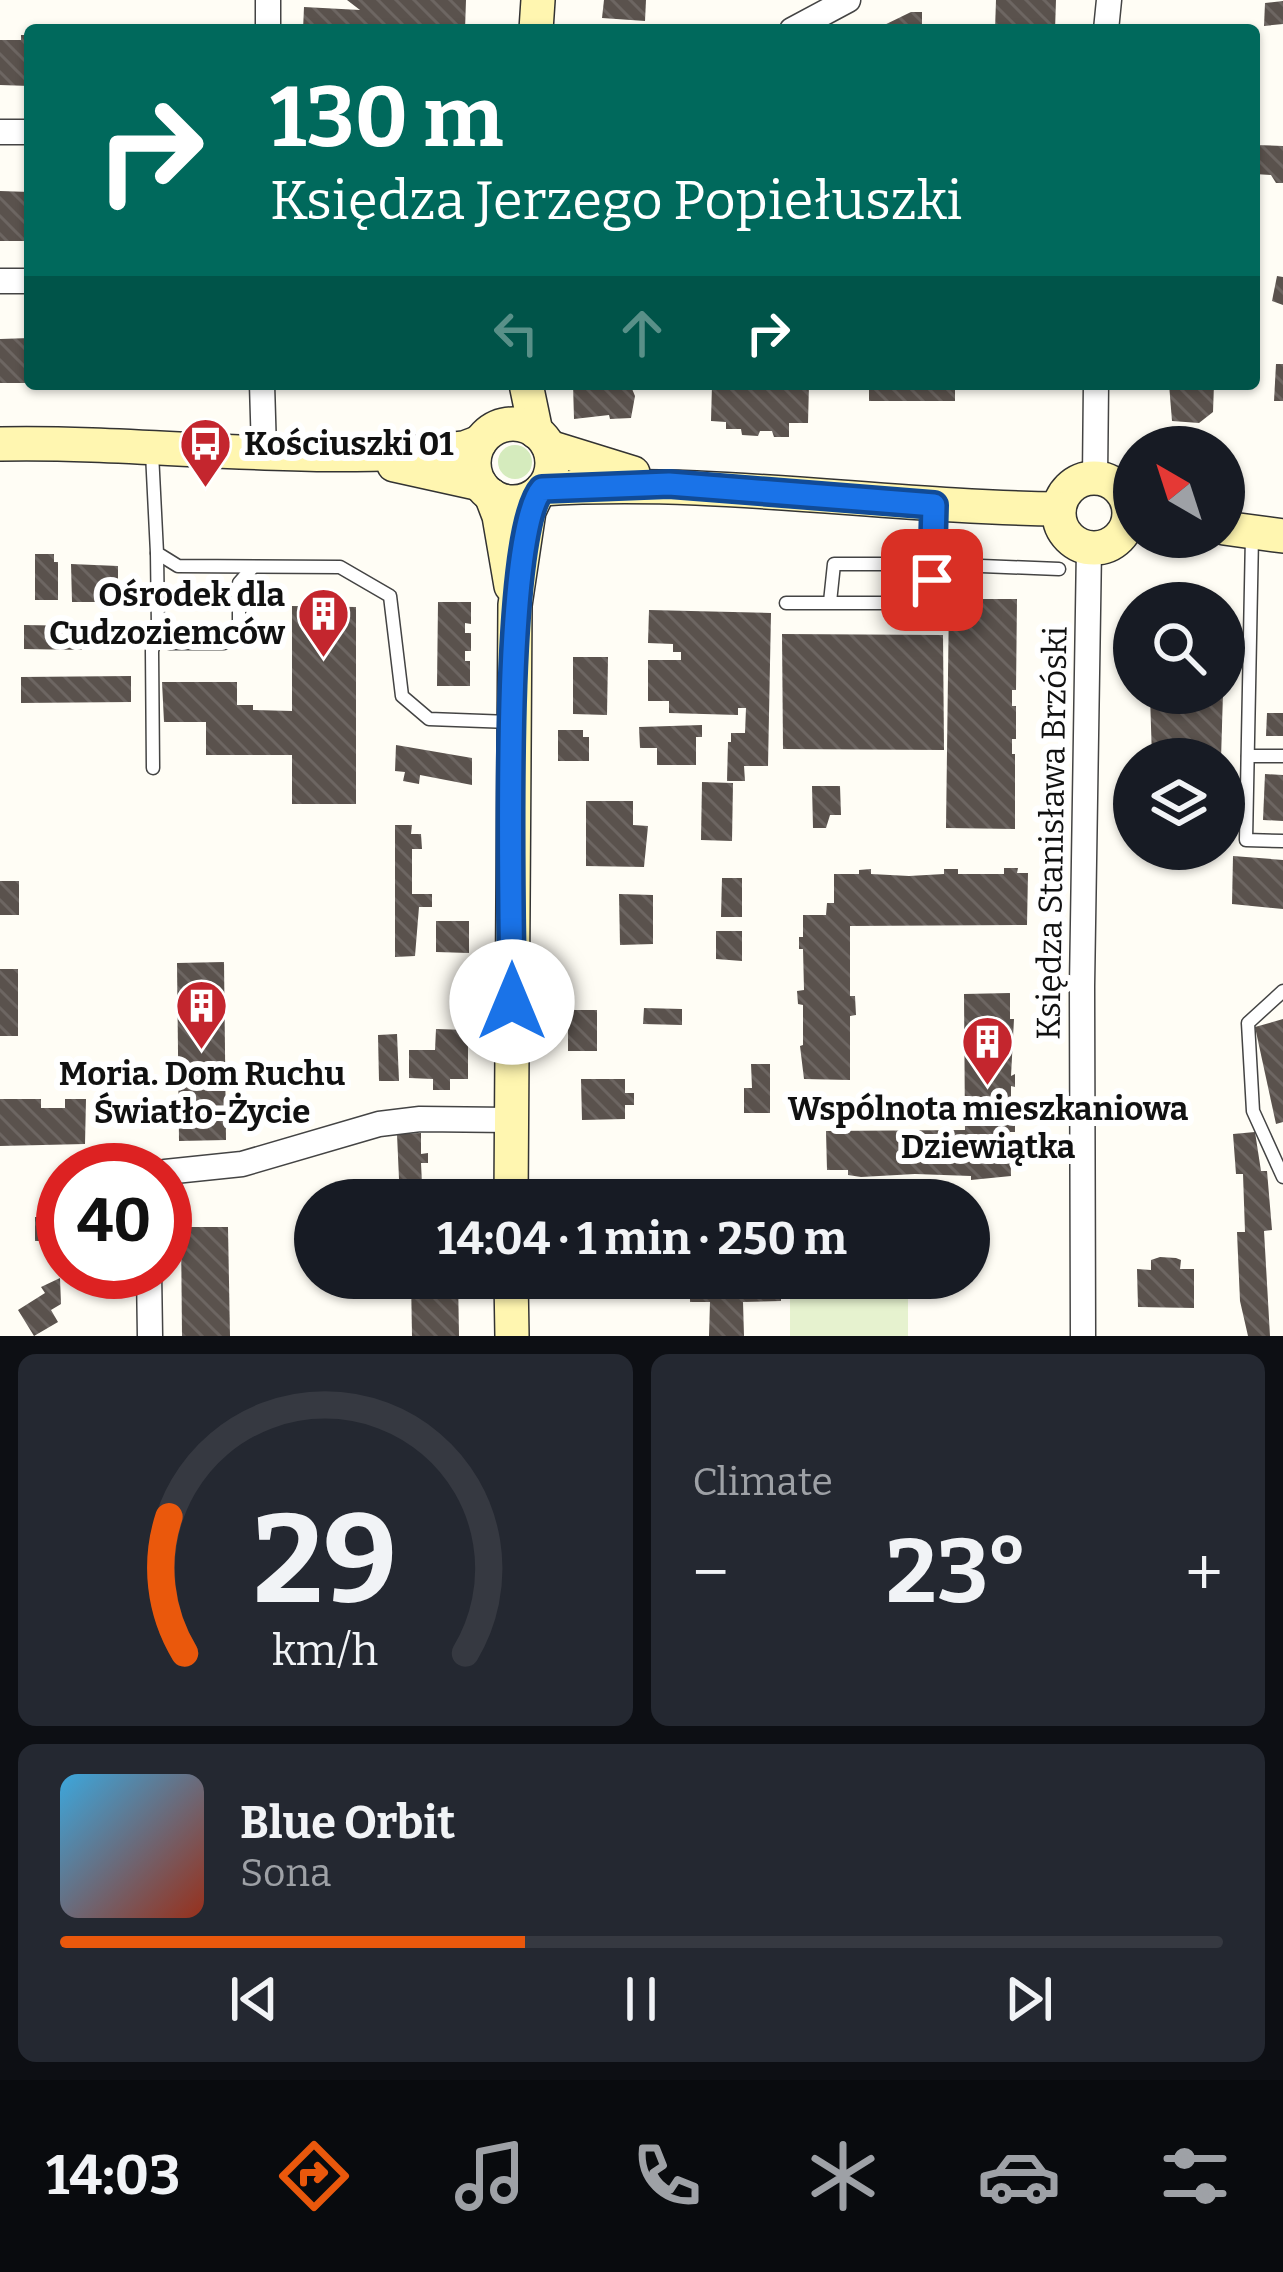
<!DOCTYPE html>
<html lang="en">
<head>
<meta charset="utf-8">
<style>
	:root { --surface:#171b24; --page:#242831; --text:#f1f3f6; --muted:#9ea1a6; --line:#363941; --accent:#ea580c }
	body { margin:0; font-family:Bitter,serif; background:var(--page); color:var(--text); height:100vh; display:flex; flex-direction:column; font-size:45px; white-space:nowrap }
	* { box-sizing:border-box; margin:0 }
	p { font-size:39px; color:var(--muted) }
	.icon { flex:none; width:66px; height:66px; fill:none; stroke:currentColor; stroke-width:2; stroke-linecap:round; stroke-linejoin:round }
	.map { position:relative; height:1336px; overflow:hidden }
	.drawer { display:flex; flex-direction:column; gap:18px; padding:18px; background:#0d0f14; flex:1 }
	.drawer>* { flex:none }
	.hud { position:absolute; left:24px; top:24px; width:1236px; height:366px; border-radius:12px; box-shadow:0 3px 9px #0004; background:#00695c; color:#fff; overflow:hidden }
	.needle { width:78px; rotate:321deg }
	.buttons { position:absolute; left:1113px; top:426px; display:grid; gap:24px }
	.buttons a { display:grid; place-items:center; width:132px; height:132px; border-radius:50%; background:var(--surface); box-shadow:0 3px 9px #0004; font-size:60px }
	.speed { position:absolute; left:36px; top:1143px; display:flex; gap:24px; font-size:60px; font-weight:700; text-align:center }
	.speed>* { display:grid; place-content:center; width:156px; height:156px; border-radius:50%; background:var(--surface); box-shadow:0 3px 9px #0004; line-height:1 }
	.speed .limit { border:18px solid #d22; background:#fff; color:#111 }
	.pin { position:absolute; display:grid; place-items:center; width:102px; height:102px; color:#fff; margin:-51px; border-radius:24px; box-shadow:0 6px 18px #0006 }
	.me { position:absolute; width:132px; margin:-66px; rotate:0deg; stroke-linejoin:round; filter:drop-shadow(0 0 9px #0008) }
	.turn { display:flex; align-items:center; gap:42px; height:252px; padding:0 48px; font-size:54px }
	.turn .icon { width:156px; height:156px; stroke-width:2.5 }
	.turn b { display:block; font-size:84px; line-height:102px }
	.lanes { display:flex; align-items:center; height:114px; padding:0 48px; background:#0003; justify-content:center; gap:60px; direction:ltr }
	.lanes .off { opacity:.35 }
	.big { font-size:90px; font-weight:700; line-height:1.1 }
	.drawer .tile { flex:1; display:flex; flex-direction:column; justify-content:center; gap:18px; min-width:0; padding:0 42px; border-radius:18px; background:var(--page) }
	.drawer .dial { align-items:center; gap:0 }
	.dial svg { height:312px; overflow:visible; fill:none; stroke:var(--line); stroke-width:7; stroke-linecap:round; text-anchor:middle }
	.dial text { fill:var(--text); stroke:none }
	.song { display:flex; align-items:center; gap:36px }
	.cover { width:144px; height:144px; border-radius:18px; background:linear-gradient(135deg,hsl(200 70% 55%),hsl(10 70% 35%)) }
	.played { height:12px; border-radius:6px; background:linear-gradient(90deg,var(--accent) 40%,var(--line) 40%) }
	.keys { display:flex; justify-content:space-around; direction:ltr }
	.heat { display:flex; justify-content:space-between; align-items:center; font-size:66px; direction:ltr }
	.drawer .tiles { flex:1; display:grid; gap:18px; grid-template-columns:1fr 1fr }
	.tile:last-child { grid-column:span 2 }
	.trip { position:absolute; left:294px; top:1179px; width:696px; height:120px; border-radius:60px; background:var(--surface); box-shadow:0 3px 9px #0004; font-weight:700; line-height:120px; text-align:center }
	.tab-bar { display:flex; height:192px; justify-content:space-around; align-items:center; background:#090b0e; color:var(--muted) }
	.tab-bar .icon { width:84px; height:84px }
	.tab-bar .current { color:var(--accent) }
	.tab-bar b { font-size:54px; color:var(--text) }
	.map>svg:first-child { display:block }
	.grass { fill:#d5ebbd }
	.pitch { fill:#e6f2cf }
	.building { fill:url(#building-back-hatch) }
	.lines { fill:none; stroke-linecap:round; stroke-linejoin:round }
	.lane-casing { stroke:#444; stroke-width:15 }
	.street-casing { stroke:#444; stroke-width:27 }
	.secondary-casing { stroke:#333; stroke-width:36 }
	.lane { stroke:#fff; stroke-width:12 }
	.street { stroke:#fff; stroke-width:24 }
	.secondary { stroke:#fff6b0; stroke-width:33 }
	.route-casing { stroke:#114b97; stroke-width:30 }
	.route { stroke:#1a73e8; stroke-width:21 }
	.labels { text-anchor:middle; stroke-width:12; stroke-linejoin:round; paint-order:stroke }
	.poi-label { font-size:33px; font-weight:bold; fill:#111; stroke:#fff }
	.street-label { font-size:33px; fill:#111; stroke:#fff }
</style>
</head>
<body>
<div class="map">
<svg width="1283" height="1336" viewBox="0 0 1283 1336">
	<defs>
		<pattern id="building-back-hatch" width="6" height="6" patternUnits="userSpaceOnUse" patternTransform="scale(3)"><rect width="6" height="6" fill="#5a524d"/><path d="M-1 5l2 2M0 0l6 6M5-1l2 2" fill="none" stroke="#6d6662"/></pattern>
	</defs>
	<rect width="100%" height="100%" fill="#fffdf5"/>
	<circle class="grass" cx="515" cy="462" r="17"/>
	<rect class="pitch" x="790" y="1278" width="118" height="58"/>
	<g class="building">
		<path d="M347,0H466L465,30H303L304,7L360,10Z"/>
		<path d="M604,0H646L645,21L602,18Z"/>
		<path d="M996,0H1056L1055,30H995Z"/>
		<path d="M1283,1V24L1264,26L1265,3Z"/>
		<path d="M911,12H922V30H874Z"/>
		<path d="M21,35H29L30,40V86L0,85V40H21Z"/>
		<path d="M1254,145L1283,146V183H1276L1271,175L1254,174Z"/>
		<path d="M0,191L30,192V241H0Z"/>
		<path d="M1277,276L1283,277V305L1272,301Z"/>
		<path d="M30,338V383H0V339Z"/>
		<path d="M1276,364H1283V401H1274Z"/>
		<path d="M573,384H630L635,396L631,418L610,419L609,415L574,419Z"/>
		<path d="M712,384H809L808,423H789V437H774L772,431H760L758,436L742,435L741,429H726V422L711,421Z"/>
		<rect x="869" y="384" width="86" height="17"/>
		<path d="M1169,384H1214L1213,412L1199,423L1172,421Z"/>
		<path d="M35,554H54V562H58V600H35Z"/>
		<path d="M71,564L118,566V602H72Z"/>
		<path d="M949,599H1017L1016,690H1012V706H1016V739H1012V754H1015V829L946,828Z"/>
		<path d="M438,602H471V624L465,623V633H471V651H465V661H470V686H437Z"/>
		<path d="M292,606L356,607V804H292V755H206V722H164L162,682H237V705H253V710L292,711Z"/>
		<path d="M649,610L771,613L768,766H744L745,781H727L728,742H731V733H745L746,708H738V715L669,713V701H648V660H681V652H673V644L648,643Z"/>
		<path d="M24,625L82,626V650L24,649Z"/>
		<path d="M782,634L943,635L944,750L783,749Z"/>
		<path d="M573,657H608L607,715L573,714Z"/>
		<path d="M131,676V702L21,703V677Z"/>
		<path d="M1155,693H1223L1221,759H1152L1150,694Z"/>
		<path d="M1267,713H1283V736H1266Z"/>
		<path d="M702,725V737H696V765H657V748H640L639,727Z"/>
		<path d="M558,730H583V737H589V761H558Z"/>
		<path d="M396,745L472,758V785L420,775L419,784L403,781L405,772L395,771Z"/>
		<path d="M1265,774L1283,775V821L1263,820Z"/>
		<path d="M702,782L733,783L732,841L701,840Z"/>
		<path d="M812,786H840L841,815H830L826,828H813Z"/>
		<path d="M586,801H633V825L648,826L644,867L586,866Z"/>
		<path d="M395,825H412L411,834H421L422,849H412V894H432V907H419L415,956L395,957Z"/>
		<path d="M1233,856L1283,860V909L1232,904Z"/>
		<path d="M1004,868H1018L1017,873H1028L1027,925L850,926V996H855L856,1015L850,1016V1080L804,1079L800,1046L803,1045V1005L798,1004L797,991L804,990L803,949H799V937H803V915H826L827,903H834V874H859V870L871,869V874L909,876L944,874V869H958V874H1004Z"/>
		<path d="M722,878H742V917H721Z"/>
		<rect x="0" y="881" width="19" height="34"/>
		<path d="M619,894L653,895V944L620,945Z"/>
		<path d="M436,921H469V953L436,952Z"/>
		<path d="M716,931H742V961L716,959Z"/>
		<path d="M224,962L226,1140L179,1141L177,963Z"/>
		<rect x="0" y="969" width="18" height="67"/>
		<path d="M1010,993V1019H1014L1011,1076L1015,1074V1087L1011,1086V1120L1015,1119V1132H1010L1011,1176L971,1180V1176L915,1174L861,1177L848,1175V1170H827L826,1131L965,1130L964,994Z"/>
		<path d="M644,1008L682,1009V1025L643,1024Z"/>
		<rect x="568" y="1010" width="29" height="41"/>
		<path d="M1283,1019V1122L1276,1124L1255,1027Z"/>
		<path d="M436,1029L468,1030V1079H450V1090H433V1079L409,1078V1050H435Z"/>
		<path d="M397,1034L399,1081H379L378,1035Z"/>
		<path d="M751,1064H770V1113H744V1088H752Z"/>
		<path d="M581,1079H625V1093H634V1105H625V1119L582,1120Z"/>
		<path d="M0,1099H41V1108H65V1099H86L85,1144L0,1146Z"/>
		<path d="M1255,1132L1261,1171H1267L1272,1230L1264,1231L1270,1336H1248L1240,1301L1237,1232H1245L1243,1174H1236L1233,1134Z"/>
		<path d="M421,1133V1154L428,1153V1163H421L422,1184L413,1185L414,1194H399V1200H377L376,1180L399,1179L397,1134Z"/>
		<path d="M639,1187H661L662,1200H639Z"/>
		<path d="M602,1190V1200H568V1191Z"/>
		<path d="M35,1217H59L58,1241H35Z"/>
		<path d="M181,1227H228L230,1336H182Z"/>
		<path d="M1160,1257L1176,1258L1181,1260L1180,1269H1194V1308L1138,1307L1137,1269L1151,1270V1260Z"/>
		<path d="M60,1278L61,1304L51,1310L58,1322L34,1336L18,1310L45,1293L41,1287Z"/>
		<path d="M411,1278H458L459,1336H412Z"/>
		<path d="M781,1285V1301L743,1302L744,1336H709L710,1302H690V1286Z"/>
	</g>
	<g class="lines">
		<defs>
			<g id="lane">
				<path d="M152,453L157,553L178,566L340,567L390,596L402,696L429,719L510,722"/>
				<path d="M934,507L932,564L1059,569"/>
				<path d="M1252,536L1246,840L1283,841"/>
				<path d="M157,553L158,628L170,643H224L239,629V583L253,567"/>
				<path d="M786,603H932V564H834L830,602"/>
				<path d="M1248,756H1283"/>
				<path d="M153,768L152,651L158,628"/>
				<path d="M1283,991L1248,1023L1253,1111L1283,1177"/>
			</g>
			<g id="street">
				<path d="M268,30V0"/>
				<path d="M792,30L848,0"/>
				<path d="M1106,30L1109,0"/>
				<path d="M0,132H30"/>
				<path d="M0,281H30"/>
				<path d="M262,384L264,451"/>
				<path d="M1095,477L1096,384"/>
				<path d="M165,1172L242,1164L379,1124L420,1119L511,1120"/>
				<path d="M149,1272L150,1336"/>
				<path d="M1083,1336L1082,986L1089,548"/>
			</g>
			<g id="secondary">
				<path d="M536,30L538,0"/>
				<path d="M526,384L536,432"/>
				<circle cx="513" cy="463" r="39"/>
				<path d="M0,444C155,441 310,466 464,448L480,442"/>
				<path d="M549,447L633,473"/>
				<path d="M394,465L480,484"/>
				<circle cx="1094" cy="513" r="35"/>
				<path d="M542,489C715,478 886,507 1059,509"/>
				<path d="M491,495L499,516L511,586"/>
				<path d="M1224,528L1283,536"/>
				<path d="M511,1200L515,605L529,511L537,494"/>
				<path d="M511,1278L512,1336"/>
			</g>
		</defs>
		<use href="#lane" class="lane-casing"/>
		<use href="#street" class="street-casing"/>
		<use href="#secondary" class="secondary-casing"/>
		<use href="#lane" class="lane"/>
		<use href="#street" class="street"/>
		<use href="#secondary" class="secondary"/>
	</g>
	<g class="lines">
		<defs>
			<path id="route" d="M512,1002C512,918 500,536 542,489L669,484L934,505L932,580"/>
		</defs>
		<use href="#route" class="route-casing"/>
		<use href="#route" class="route"/>
	</g>
	<defs>
		<symbol id="bus-pin" viewBox="-11 -11 22 30"><path d="M0 17L-7.5 6A9.5 9.5 0 1 1 7.5 6Z" fill="#c4262e" stroke="#fff"/><path d="M-5-6H5V4H4V6H2V4H-2V6H-4V4H-5ZM-3.5-4V0h7V-4ZM-3.5 1.2v1.5H-2V1.2ZM2 1.2v1.5H3.5V1.2Z" fill="#fff"/></symbol>
		<symbol id="building-pin" viewBox="-11 -11 22 30"><path d="M0 17L-7.5 6A9.5 9.5 0 1 1 7.5 6Z" fill="#c4262e" stroke="#fff"/><path d="M-4-6H4V6H1V3H-1V6H-4ZM-2.5-4.3h1.7v1.8h-1.7ZM.8-4.3h1.7v1.8H.8ZM-2.5-1h1.7V.8h-1.7ZM.8-1h1.7V.8H.8Z" fill="#fff"/></symbol>
	</defs>
	<g fill-rule="evenodd">
		<use href="#bus-pin" x="176" y="414" width="59" height="81"/>
		<use href="#building-pin" x="294" y="584" width="59" height="81"/>
		<use href="#building-pin" x="172" y="976" width="59" height="81"/>
		<use href="#building-pin" x="958" y="1012" width="59" height="81"/>
	</g>
	<g class="labels">
		<g class="poi-label">
			<text x="244" y="455" text-anchor="start">Kościuszki 01</text>
			<text x="285" y="606" text-anchor="end">Ośrodek dla<tspan x="285" dy="38">Cudzoziemców</tspan></text>
			<text x="202" y="1085">Moria. Dom Ruchu<tspan x="202" dy="38">Światło-Życie</tspan></text>
			<text x="988" y="1120">Wspólnota mieszkaniowa<tspan x="988" dy="38">Dziewiątka</tspan></text>
		</g>
		<g class="street-label">
			<text transform="translate(1051 833) rotate(-89)" y="12">Księdza Stanisława Brzóski</text>
		</g>
	</g>
</svg>
<div class="buttons">
<a><svg class="needle" viewBox="-14 -14 28 28"><path d="M0-13l5 13h-10z" fill="#e53935"/><path d="M0 13l5-13h-10z" fill="#9ea1a6"/></svg></a>
<a><svg class="icon" aria-label="search" viewBox="0 0 24 24"><circle cx="10" cy="10" r="6"/><path d="M15 15l6 6"/></svg></a>
<a><svg class="icon" aria-label="layers" viewBox="0 0 24 24"><path d="M12 4l9 5-9 5-9-5zM3 14l9 5 9-5"/></svg></a>
</div>
<div class="speed"><div class="limit">40</div></div>
<div class="pin" style="left:932px;top:580px;background:#d93025"><svg class="icon" aria-label="arrive" viewBox="0 0 24 24"><path d="M6 21V4h12l-3 4 3 4H6"/></svg></div>
<svg class="me" style="left:512px;top:1002px" viewBox="-20 -20 40 40"><circle r="19" fill="#fff"/><path d="M0-13L10 11 0 6-10 11z" fill="#1a73e8"/></svg>
<div class="trip">14:04 · 1 min · 250 m</div>
<div class="hud">
<div class="turn"><svg class="icon" aria-label="right" viewBox="0 0 24 24"><path d="M7 20v-9h11M14 6l5 5-5 5"/></svg><div><b>130 m</b>Księdza Jerzego Popiełuszki</div></div>
<div class="lanes"><svg class="icon off" aria-label="left" viewBox="0 0 24 24"><path d="M17 20v-9H6M10 6l-5 5 5 5"/></svg><svg class="icon off" aria-label="ahead" viewBox="0 0 24 24"><path d="M12 20V5M6 11l6-6 6 6"/></svg><svg class="icon" aria-label="right" viewBox="0 0 24 24"><path d="M7 20v-9h11M14 6l5 5-5 5"/></svg></div>
</div>
</div>
<section class="drawer">
<div class="tiles">
<div class="tile dial"><svg viewBox="0 0 100 80">
<path d="M14 69A42 42 0 1 1 86 69"/>
<path d="M14 69A42 42 0 0 1 10 34" stroke="#ea580c"/>
<text x="50" y="56" font-size="32" font-weight="700">29</text>
<text x="50" y="72" font-size="11">km/h</text>
</svg></div>
<div class="tile"><p>Climate</p>
<div class="heat"><a>−</a><b class="big">23°</b><a>+</a></div>
</div>
<div class="tile">
<div class="song"><i class="cover"></i><div><b>Blue Orbit</b><p>Sona</p></div></div>
<div class="played"></div>
<div class="keys"><svg class="icon" aria-label="previous" viewBox="0 0 24 24"><path d="M18 5L8 12l10 7zM5 5v14"/></svg><svg class="icon" aria-label="pause" viewBox="0 0 24 24"><path d="M8 5v14M16 5v14"/></svg><svg class="icon" aria-label="next" viewBox="0 0 24 24"><path d="M6 5l10 7-10 7zM19 5v14"/></svg></div>
</div>
</div>
</section>
<nav class="tab-bar">
<b>14:03</b>
<svg class="icon current" aria-label="directions" viewBox="0 0 24 24"><path d="M12 3l9 9-9 9-9-9zM9 14v-3h6M13 9l2 2-2 2"/></svg>
<svg class="icon" aria-label="music" viewBox="0 0 24 24"><path d="M9 18V5l10-2v13"/><circle cx="6" cy="18" r="3"/><circle cx="16" cy="16" r="3"/></svg>
<svg class="icon" aria-label="phone" viewBox="0 0 24 24"><path d="M5 4h4l2 5-3 2q2 4 5 5l2-3 5 2v4C11 20 4 13 5 4z"/></svg>
<svg class="icon" aria-label="climate" viewBox="0 0 24 24"><path d="M12 3v18M4 7l16 10M4 17L20 7"/></svg>
<svg class="icon" aria-label="car" viewBox="0 0 24 24"><path d="M5 17H2v-5l4-1 3-4h7l3 4 3 1v5h-3M9 17h6M6 11h13"/><circle cx="7" cy="17" r="2"/><circle cx="17" cy="17" r="2"/></svg>
<svg class="icon" aria-label="filters" viewBox="0 0 24 24"><path d="M4 7h16M4 17h16"/><circle cx="9" cy="7" r="2"/><circle cx="15" cy="17" r="2"/></svg>
</nav>
</body>
</html>
